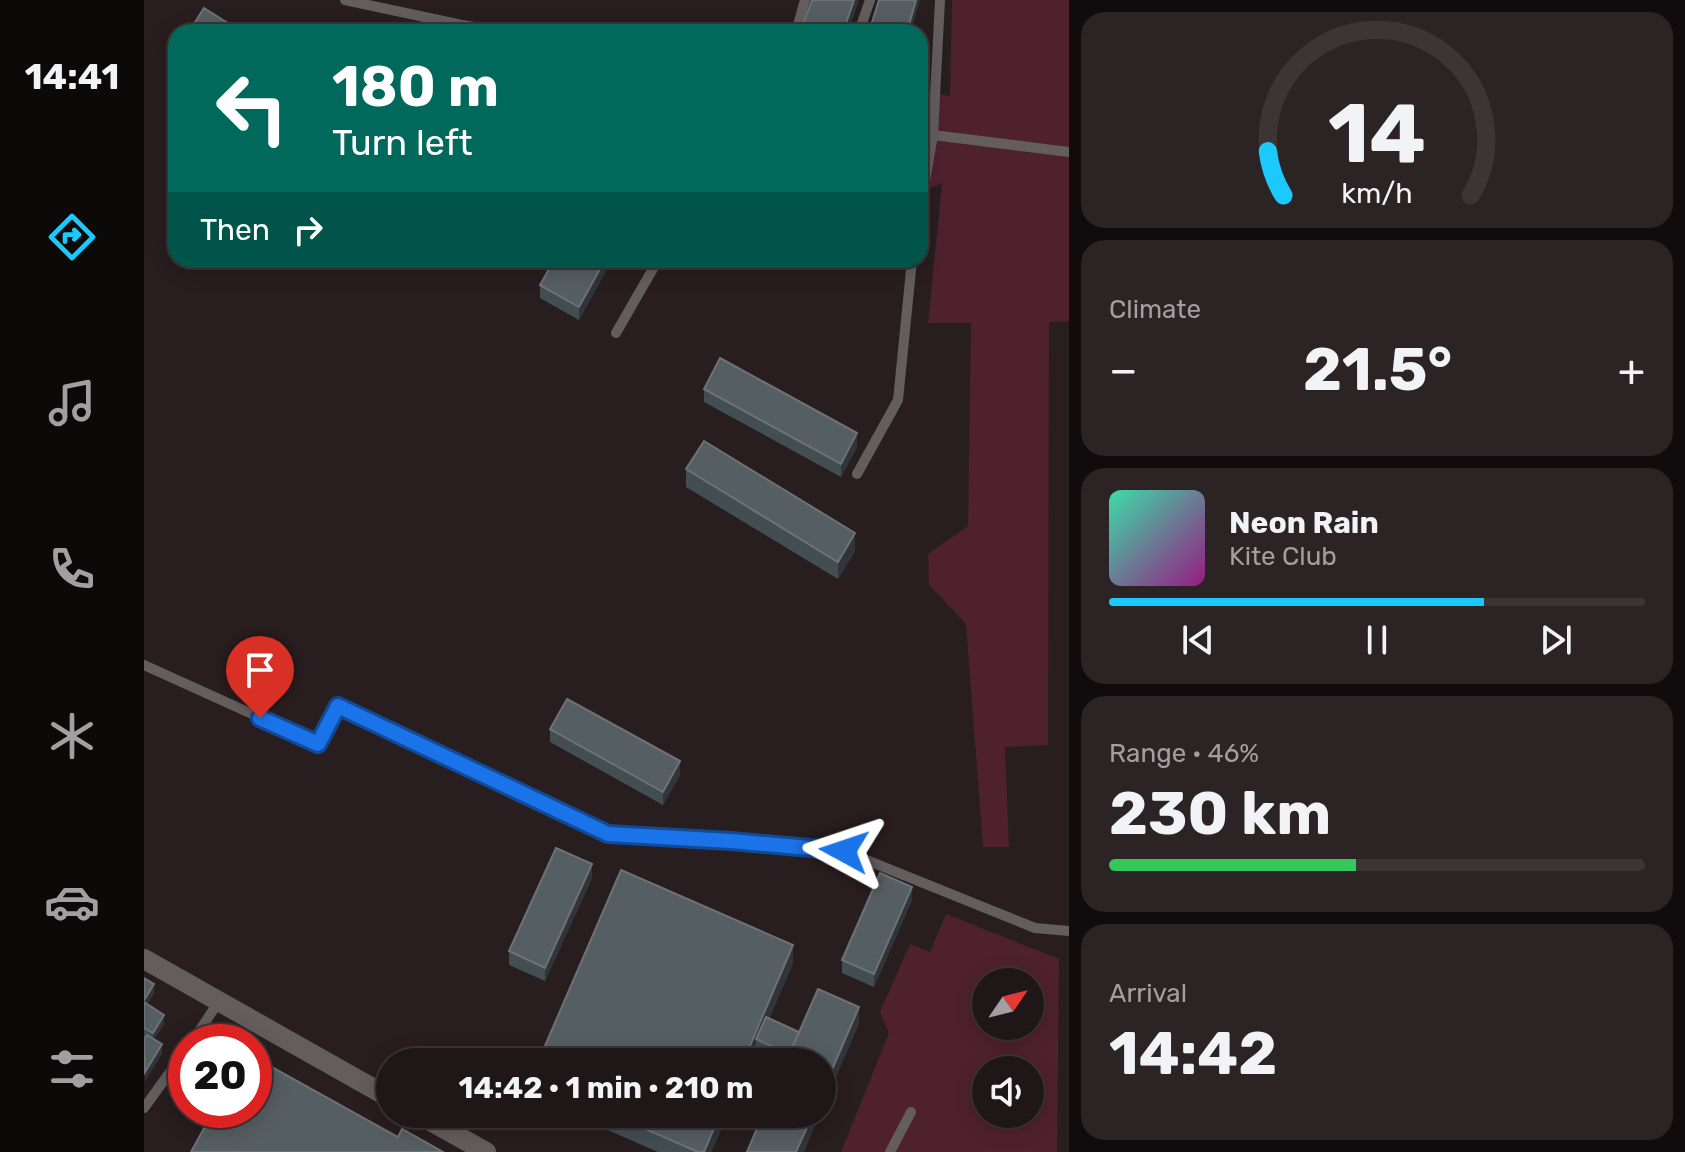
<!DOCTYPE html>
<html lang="en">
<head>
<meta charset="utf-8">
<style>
	:root { --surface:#1e1617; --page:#2b2324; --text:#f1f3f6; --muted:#a19fa1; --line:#3c3536; --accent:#1cc9fc }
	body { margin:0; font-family:Rubik,sans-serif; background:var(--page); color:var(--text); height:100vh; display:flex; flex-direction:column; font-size:30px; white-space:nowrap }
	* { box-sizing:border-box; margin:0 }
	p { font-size:26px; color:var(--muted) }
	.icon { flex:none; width:44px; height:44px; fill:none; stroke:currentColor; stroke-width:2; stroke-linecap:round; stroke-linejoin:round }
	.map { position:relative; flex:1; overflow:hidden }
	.drawer { display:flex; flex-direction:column; gap:12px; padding:12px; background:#100c0d; width:616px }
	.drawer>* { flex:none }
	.hud { position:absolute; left:24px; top:24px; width:760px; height:244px; border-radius:24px; box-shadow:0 4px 20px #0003,0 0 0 2px var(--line); background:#00695c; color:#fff; overflow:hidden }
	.needle { width:52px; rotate:55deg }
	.tools { position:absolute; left:828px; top:968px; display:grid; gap:16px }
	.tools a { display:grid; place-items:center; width:72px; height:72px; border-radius:50%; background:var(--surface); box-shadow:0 4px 20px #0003,0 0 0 2px var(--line); font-size:40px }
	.speed { position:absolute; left:24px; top:1024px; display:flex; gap:16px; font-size:40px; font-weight:700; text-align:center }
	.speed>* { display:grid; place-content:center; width:104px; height:104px; border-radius:50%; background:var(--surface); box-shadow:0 4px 20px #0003,0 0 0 2px var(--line); line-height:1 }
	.speed .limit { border:12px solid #d22; background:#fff; color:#111 }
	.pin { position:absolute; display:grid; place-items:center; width:68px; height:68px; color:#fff; margin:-82px -34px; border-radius:50% 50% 50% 0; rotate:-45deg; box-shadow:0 0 8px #0007 }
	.pin .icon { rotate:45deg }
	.me { position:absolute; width:88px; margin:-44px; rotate:275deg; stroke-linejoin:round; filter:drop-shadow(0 0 6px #0008) }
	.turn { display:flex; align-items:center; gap:28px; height:168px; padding:0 32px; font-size:36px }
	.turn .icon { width:104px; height:104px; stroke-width:2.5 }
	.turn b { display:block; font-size:56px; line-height:68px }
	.then { display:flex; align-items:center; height:76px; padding:0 32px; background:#0003; gap:16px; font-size:30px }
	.big { font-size:60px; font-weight:700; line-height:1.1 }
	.drawer .card { flex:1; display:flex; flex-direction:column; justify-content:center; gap:12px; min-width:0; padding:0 28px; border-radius:24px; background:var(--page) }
	.drawer .dial { align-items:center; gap:0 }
	.dial svg { height:208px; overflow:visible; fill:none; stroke:var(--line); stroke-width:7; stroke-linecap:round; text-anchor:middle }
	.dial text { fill:var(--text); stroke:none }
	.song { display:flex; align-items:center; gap:24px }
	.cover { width:96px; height:96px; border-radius:12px; background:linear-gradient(135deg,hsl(160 70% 55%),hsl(310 70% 35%)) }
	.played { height:8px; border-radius:4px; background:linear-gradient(90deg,var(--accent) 70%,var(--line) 70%) }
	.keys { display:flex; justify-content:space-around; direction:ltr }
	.heat { display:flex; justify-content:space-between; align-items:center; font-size:44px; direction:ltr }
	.charge { height:12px; border-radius:6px; background:linear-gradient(90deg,#34c759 46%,var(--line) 0) }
	.trip { position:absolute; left:232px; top:1048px; width:460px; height:80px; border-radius:40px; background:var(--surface); box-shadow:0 4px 20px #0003,0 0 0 2px var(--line); font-weight:700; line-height:80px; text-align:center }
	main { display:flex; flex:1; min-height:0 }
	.menu { display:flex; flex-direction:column; width:144px; justify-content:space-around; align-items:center; background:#0c0909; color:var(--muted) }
	.menu .icon { width:56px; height:56px }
	.menu .on { color:var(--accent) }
	.menu b { font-size:36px; color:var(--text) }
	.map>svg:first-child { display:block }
	.green { fill:#4f212e; fill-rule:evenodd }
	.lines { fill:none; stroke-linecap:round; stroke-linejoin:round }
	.lane { stroke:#635d5e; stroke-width:10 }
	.street { stroke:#635d5e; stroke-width:20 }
	.wall { fill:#434e53 }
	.shaded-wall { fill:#313438 }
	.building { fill:#555e62; stroke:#6c7276; stroke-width:2 }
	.route-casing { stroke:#114b97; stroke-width:20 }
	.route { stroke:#1a73e8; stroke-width:14 }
</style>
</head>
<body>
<main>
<nav class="menu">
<b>14:41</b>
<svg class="icon on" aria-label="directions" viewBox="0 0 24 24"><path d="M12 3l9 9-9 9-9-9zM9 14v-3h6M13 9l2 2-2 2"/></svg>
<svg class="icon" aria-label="music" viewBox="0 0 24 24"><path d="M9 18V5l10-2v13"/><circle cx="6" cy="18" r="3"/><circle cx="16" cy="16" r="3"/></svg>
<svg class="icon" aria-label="phone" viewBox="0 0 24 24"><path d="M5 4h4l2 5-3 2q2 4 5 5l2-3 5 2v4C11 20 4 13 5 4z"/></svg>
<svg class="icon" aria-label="climate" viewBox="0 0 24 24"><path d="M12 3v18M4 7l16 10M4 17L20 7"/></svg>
<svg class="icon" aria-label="car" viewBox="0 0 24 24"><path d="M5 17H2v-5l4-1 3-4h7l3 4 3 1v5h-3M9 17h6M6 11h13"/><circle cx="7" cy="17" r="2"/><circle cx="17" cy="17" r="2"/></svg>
<svg class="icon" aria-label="filters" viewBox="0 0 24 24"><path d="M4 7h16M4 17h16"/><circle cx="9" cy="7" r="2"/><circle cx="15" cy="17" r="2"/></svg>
</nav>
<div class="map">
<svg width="925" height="1152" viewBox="0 0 925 1152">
	<rect width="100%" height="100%" fill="#281d1f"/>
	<g class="green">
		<path d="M808,0H925V321L905,322L904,745L861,747L865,847H839L822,624L785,585L784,554L824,526L827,323H784L798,183L776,192V91L806,96Z"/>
		<path d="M802,914L915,959L913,1152H697L745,1033L736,1012L766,944L786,952ZM842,982H886V1026H842ZM842,1070H886V1114H842Z"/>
	</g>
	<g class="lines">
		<g class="lane">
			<path d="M201,0L318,25L360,32"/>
			<path d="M652,32L661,0"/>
			<path d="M715,32L726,0"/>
			<path d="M776,132L789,135L925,152"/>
			<path d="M776,210L789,135L796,0"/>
			<path d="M472,333L514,260"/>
			<path d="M713,474L754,400L768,260"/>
			<path d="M0,665L174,744L194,706L464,834L587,841L700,851L891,928L925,931"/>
			<path d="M48,1042L75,1001"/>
			<path d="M0,1108L42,1050"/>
			<path d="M746,1152L767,1112"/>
		</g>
		<g class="street">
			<path d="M0,959L246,1098"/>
			<path d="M274,1114L342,1152"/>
		</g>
	</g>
	<g class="wall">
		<path d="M32,53V74L30,73V56Z"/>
		<path d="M410,260H468L435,320L396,298V285Z"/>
		<path d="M560,389L713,447L697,477L560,402Z"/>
		<path d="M542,469L711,551L694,579L542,487Z"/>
		<path d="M406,729L536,775L519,805L406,742Z"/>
		<path d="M477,870L649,963L625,1019L655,1032L715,1024L642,1061L612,1048Z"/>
		<path d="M448,878L401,981L365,965V951Z"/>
		<path d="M768,900L730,987L698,973V960Z"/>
		<path d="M0,978L10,993L3,1004L20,1024L10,1039L18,1053L1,1081L0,1040L1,1038L0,1037Z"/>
		<path d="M427,1114H584L567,1152H514Z"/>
	</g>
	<g class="shaded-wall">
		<path d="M710,0H715L704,32H699Z"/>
		<path d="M772,0H776L767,32H763Z"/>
		<path d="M461,260H468L435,320V307Z"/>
		<path d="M713,433V447L697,477V464Z"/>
		<path d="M711,533V551L694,579V562Z"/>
		<path d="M536,761V775L519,805V792Z"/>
		<path d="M448,864V878L401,981V968Z"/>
		<path d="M768,887V900L730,987V974Z"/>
		<path d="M649,945V963L615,1041L612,1039V1048L606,1062H599Z"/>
		<path d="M10,984V993L0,1009V1000Z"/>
		<path d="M715,1007V1024L678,1110V1093Z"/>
		<path d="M20,1015V1024L9,1042V1033Z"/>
		<path d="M18,1044V1053L1,1081V1072Z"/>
		<path d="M576,1114H584L567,1152H560Z"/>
		<path d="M669,1114H676L660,1152H652Z"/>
	</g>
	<g class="building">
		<path d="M668,0H710L699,32H662L657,30Z"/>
		<path d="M735,0H772L763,32H725Z"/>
		<path d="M60,8L98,32H45Z"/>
		<path d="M410,260H461L435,307L396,285Z"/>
		<path d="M576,358L713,433L697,464L560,389Z"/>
		<path d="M560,441L711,533L694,562L542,469Z"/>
		<path d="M423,699L536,761L519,792L406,729Z"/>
		<path d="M412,848L448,864L401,968L365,951Z"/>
		<path d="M477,870L649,945L599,1062H394Z"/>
		<path d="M736,873L768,887L730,974L698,960Z"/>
		<path d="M0,978L10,984L0,1000Z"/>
		<path d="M674,989L715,1007L678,1093V1062H642Z"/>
		<path d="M0,1002L20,1015L9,1033L0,1028Z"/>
		<path d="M622,1017L655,1032L645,1054L612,1039Z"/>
		<path d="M64,1031L84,1042H58Z"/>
		<path d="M3,1035L18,1044L1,1072L0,1040Z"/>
		<path d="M110,1057L254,1137L258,1129L299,1152H47L70,1110H110Z"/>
		<path d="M467,1114H576L560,1152H554Z"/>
		<path d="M619,1114H669L652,1152H603Z"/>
	</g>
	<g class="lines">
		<defs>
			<path id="route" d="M116,718L174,744L194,706L464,834L587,841L700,851"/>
		</defs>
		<use href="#route" class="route-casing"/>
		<use href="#route" class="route"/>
	</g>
</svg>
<div class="tools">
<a><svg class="needle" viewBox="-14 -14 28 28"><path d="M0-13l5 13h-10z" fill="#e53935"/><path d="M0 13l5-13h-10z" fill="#a19fa1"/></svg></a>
<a><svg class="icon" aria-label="sound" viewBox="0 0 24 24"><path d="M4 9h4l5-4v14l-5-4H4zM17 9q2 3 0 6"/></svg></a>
</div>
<div class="speed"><div class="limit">20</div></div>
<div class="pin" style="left:116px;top:718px;background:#d93025"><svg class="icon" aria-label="arrive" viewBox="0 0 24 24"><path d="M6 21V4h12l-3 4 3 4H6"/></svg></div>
<svg class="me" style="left:700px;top:851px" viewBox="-20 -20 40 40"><path d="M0-17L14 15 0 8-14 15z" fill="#1a73e8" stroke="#fff" stroke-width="4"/></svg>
<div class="trip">14:42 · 1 min · 210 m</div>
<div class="hud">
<div class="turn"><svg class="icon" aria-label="left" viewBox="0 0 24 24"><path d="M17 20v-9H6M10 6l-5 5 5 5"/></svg><div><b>180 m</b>Turn left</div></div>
<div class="then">Then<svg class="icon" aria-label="right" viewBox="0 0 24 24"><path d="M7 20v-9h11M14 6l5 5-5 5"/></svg></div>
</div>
</div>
<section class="drawer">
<div class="card dial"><svg viewBox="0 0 100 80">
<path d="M14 69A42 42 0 1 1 86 69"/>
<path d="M14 69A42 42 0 0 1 8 52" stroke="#1cc9fc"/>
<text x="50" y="56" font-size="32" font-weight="700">14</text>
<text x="50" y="72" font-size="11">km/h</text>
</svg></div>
<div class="card"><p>Climate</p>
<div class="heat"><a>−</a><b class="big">21.5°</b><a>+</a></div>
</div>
<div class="card">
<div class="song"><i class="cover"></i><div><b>Neon Rain</b><p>Kite Club</p></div></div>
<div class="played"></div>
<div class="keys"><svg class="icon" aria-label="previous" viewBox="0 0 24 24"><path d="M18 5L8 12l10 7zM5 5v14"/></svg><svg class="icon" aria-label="pause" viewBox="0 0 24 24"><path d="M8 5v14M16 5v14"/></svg><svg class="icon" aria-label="next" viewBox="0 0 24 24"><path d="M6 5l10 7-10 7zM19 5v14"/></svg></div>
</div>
<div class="card"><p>Range · 46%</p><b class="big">230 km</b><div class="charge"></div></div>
<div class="card"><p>Arrival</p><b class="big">14:42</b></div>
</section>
</main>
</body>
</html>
